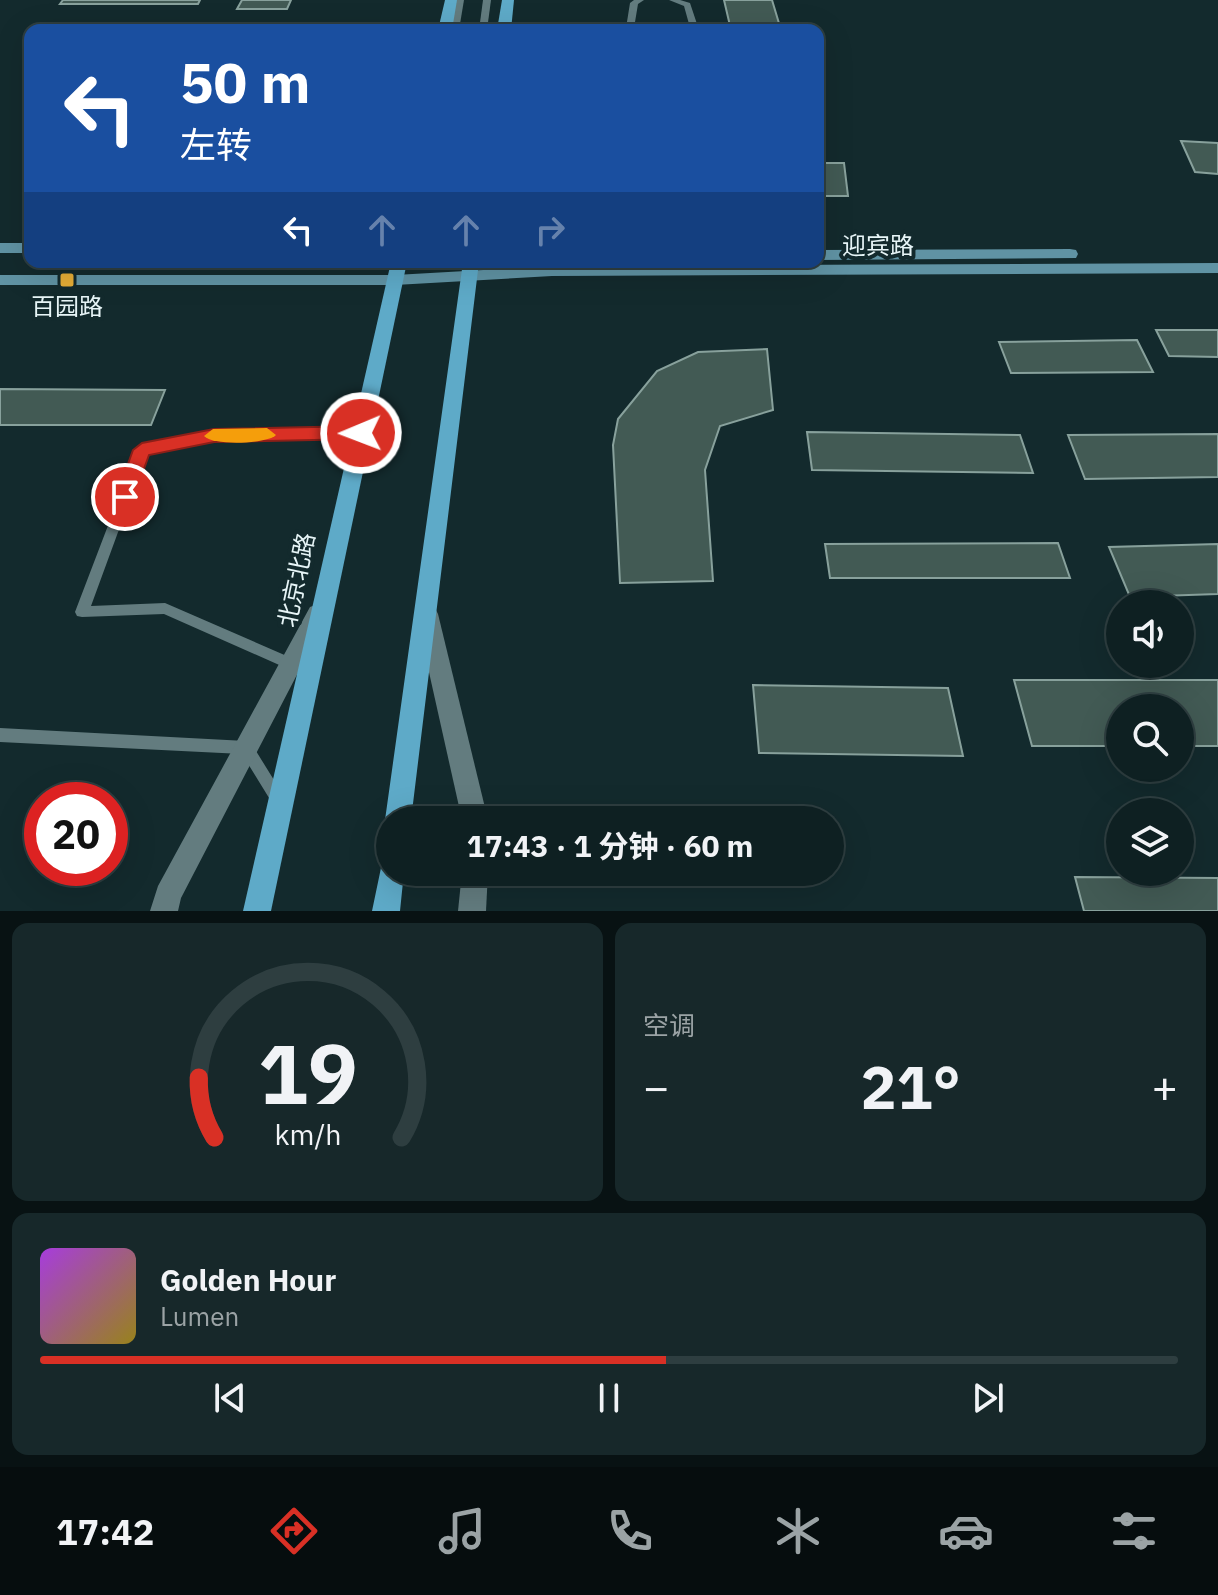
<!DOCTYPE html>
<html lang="zh">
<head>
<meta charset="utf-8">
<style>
	:root { --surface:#0e2022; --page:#17282a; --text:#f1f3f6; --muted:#9ba3a5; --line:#2e3e40; --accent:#d93025 }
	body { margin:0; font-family:"IBM Plex Sans","Noto Sans SC",sans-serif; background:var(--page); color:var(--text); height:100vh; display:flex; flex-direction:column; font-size:30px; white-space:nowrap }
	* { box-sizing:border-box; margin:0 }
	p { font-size:26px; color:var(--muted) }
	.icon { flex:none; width:44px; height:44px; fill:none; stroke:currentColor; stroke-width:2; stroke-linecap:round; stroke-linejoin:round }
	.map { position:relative; height:911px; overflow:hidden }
	.sheet { display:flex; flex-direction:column; gap:12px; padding:12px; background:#081213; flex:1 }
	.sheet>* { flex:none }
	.guide { position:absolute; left:24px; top:24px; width:800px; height:244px; border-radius:16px; box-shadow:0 8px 32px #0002,0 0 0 2px var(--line); background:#1a4fa0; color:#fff; overflow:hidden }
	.buttons { position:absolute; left:1106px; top:590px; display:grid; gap:16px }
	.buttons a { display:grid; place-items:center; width:88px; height:88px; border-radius:50%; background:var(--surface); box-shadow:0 8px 32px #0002,0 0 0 2px var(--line); font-size:40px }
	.speed { position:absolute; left:24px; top:782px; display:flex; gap:16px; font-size:40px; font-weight:700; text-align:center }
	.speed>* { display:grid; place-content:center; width:104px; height:104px; border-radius:50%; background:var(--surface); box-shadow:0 8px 32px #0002,0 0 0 2px var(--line); line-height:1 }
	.speed .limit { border:12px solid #d22; background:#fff; color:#111 }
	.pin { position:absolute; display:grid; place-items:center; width:68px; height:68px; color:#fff; margin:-34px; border:4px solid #fff; border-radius:50%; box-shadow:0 2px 8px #0007 }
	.me { position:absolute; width:88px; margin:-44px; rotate:269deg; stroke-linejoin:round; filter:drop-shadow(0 0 6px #0008) }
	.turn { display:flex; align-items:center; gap:28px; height:168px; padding:0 24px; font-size:36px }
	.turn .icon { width:104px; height:104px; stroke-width:2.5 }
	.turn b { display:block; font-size:56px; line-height:68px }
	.lanes { display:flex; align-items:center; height:76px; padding:0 24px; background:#0003; justify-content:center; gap:40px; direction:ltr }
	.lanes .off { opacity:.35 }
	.big { font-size:60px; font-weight:700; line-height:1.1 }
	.sheet .card { flex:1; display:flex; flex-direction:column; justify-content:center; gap:12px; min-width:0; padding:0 28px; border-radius:16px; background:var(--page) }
	.sheet .dial { align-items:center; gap:0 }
	.dial svg { height:208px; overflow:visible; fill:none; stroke:var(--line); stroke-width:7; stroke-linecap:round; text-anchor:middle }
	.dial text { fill:var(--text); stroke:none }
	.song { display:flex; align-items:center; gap:24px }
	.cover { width:96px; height:96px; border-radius:12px; background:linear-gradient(135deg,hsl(280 70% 55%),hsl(50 70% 35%)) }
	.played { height:8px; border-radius:4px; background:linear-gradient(90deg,var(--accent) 55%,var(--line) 55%) }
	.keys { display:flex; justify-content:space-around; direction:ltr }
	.heat { display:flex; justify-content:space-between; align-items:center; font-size:44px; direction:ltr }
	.sheet .tiles { flex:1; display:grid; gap:12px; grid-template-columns:1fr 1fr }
	.card:last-child { grid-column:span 2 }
	.trip { position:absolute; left:376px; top:806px; width:468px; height:80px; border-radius:40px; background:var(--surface); box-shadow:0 8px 32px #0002,0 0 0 2px var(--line); font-weight:700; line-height:80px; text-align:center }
	.dock { display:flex; height:128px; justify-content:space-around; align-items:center; background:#060d0e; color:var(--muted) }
	.dock .icon { width:56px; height:56px }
	.dock .selected { color:var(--accent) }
	.dock b { font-size:36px; color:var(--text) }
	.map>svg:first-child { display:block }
	.building { fill:#425a54; stroke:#88a19c; stroke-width:2 }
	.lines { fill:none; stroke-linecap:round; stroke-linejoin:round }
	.lane { fill:#637c7f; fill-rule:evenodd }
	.street { fill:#637c7f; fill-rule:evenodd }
	.secondary { fill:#6093a4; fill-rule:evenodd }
	.primary { fill:#5eaac8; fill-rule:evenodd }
	.route { fill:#d93025; stroke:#8d1f18; stroke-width:2 }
	.slow { fill:#f59e0b }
	.poi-dot { fill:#e5ad36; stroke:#132a2d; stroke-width:3 }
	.labels { text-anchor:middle; stroke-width:8; stroke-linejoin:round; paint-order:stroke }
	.street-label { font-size:24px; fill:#e7f5f7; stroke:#132a2d }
	.poi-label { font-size:24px; fill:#e7f5f7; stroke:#132a2d }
</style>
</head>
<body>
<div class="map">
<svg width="1218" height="911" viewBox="0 0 1218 911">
	<rect width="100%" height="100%" fill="#132a2d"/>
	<g class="building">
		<path d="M63,0H200L198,4H60Z"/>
		<path d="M242,0H291L287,9H237Z"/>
		<path d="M724,0H772L781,30H731Z"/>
		<path d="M1181,141L1218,143V174L1195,172Z"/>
		<path d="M818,163H844L848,196H818Z"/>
		<path d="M1156,330H1218V357L1169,356Z"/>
		<path d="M1137,340L1153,372L1011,373L999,342Z"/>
		<path d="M767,349L773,410L720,426L705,470L713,581L620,583L613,445L618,419L657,371L698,352Z"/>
		<path d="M0,389L165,390L151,425H0Z"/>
		<path d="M807,432L1020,435L1033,473L812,470Z"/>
		<path d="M1218,434V477L1085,479L1068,435Z"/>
		<path d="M1058,543L1070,578H830L825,544Z"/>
		<path d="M1218,544V594L1130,597L1109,547Z"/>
		<path d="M1014,680H1218V746H1180V708H1120V746H1032Z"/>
		<path d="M753,685L948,688L963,756L759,753Z"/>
		<path d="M1075,877L1218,878V911H1084Z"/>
	</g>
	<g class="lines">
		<g class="lane">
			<path d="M456,0H464L459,30H451Z"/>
			<path d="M483,0H491L487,30H479Z"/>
			<path d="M634,0H644L638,4L634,28L637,30H503L500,28L504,26L626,28L630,3Z"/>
			<path d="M669,0H680L690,3L697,24L694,30H686L689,24L684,6Z"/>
			<path d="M361,429L367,433L361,437L214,439L147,453L91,606L165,603L296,660L298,664L296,668L291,670L286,668L164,614L82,617L77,616L75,612L138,447L214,431Z"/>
			<path d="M0,728L246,741L251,743L287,801L284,806L279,808L274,806L242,754L0,742Z"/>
		</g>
		<g class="street">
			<path d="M318,604L326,607L329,613L181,898L178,911H150L158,886L310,607Z"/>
			<path d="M427,605L435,608L438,614L488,820H462L416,614L419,608Z"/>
			<path d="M462,872H488L486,911H458Z"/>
		</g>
		<g class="secondary">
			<rect x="0" y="243" width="30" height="10"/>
			<path d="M1070,249L1076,250L1078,254L1076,258L818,260V250Z"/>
			<path d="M1218,263V273L552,276L395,285H0V275H395L552,266Z"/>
		</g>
		<g class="primary">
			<path d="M445,0H457L452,30H438Z"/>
			<path d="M502,0H514L511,30H497Z"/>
			<path d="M391,262H407L271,911H243Z"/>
			<path d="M463,262H479L411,820H390V829L385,820Z"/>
			<path d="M390,859V872H404L400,911H372L382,863Z"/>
		</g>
	</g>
	<path class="route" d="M361,426L370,433L361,439L214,442L149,455L132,502H119L116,497L133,450L142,443L214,429Z"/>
	<path class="slow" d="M267,428L276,435C267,444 213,446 204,436L213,429Z"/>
	<rect class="poi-dot" x="59" y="272" width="16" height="16" rx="4"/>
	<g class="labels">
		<g class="street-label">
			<text x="878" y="254">迎宾路</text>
			<text transform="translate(297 580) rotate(-78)" y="8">北京北路</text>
		</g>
		<g class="poi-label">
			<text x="67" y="315">百园路</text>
		</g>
	</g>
</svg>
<div class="buttons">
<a><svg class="icon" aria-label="sound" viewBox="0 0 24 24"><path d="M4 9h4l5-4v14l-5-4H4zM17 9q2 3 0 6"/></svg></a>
<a><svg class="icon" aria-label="search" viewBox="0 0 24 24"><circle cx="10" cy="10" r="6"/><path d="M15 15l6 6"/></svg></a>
<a><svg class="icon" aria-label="layers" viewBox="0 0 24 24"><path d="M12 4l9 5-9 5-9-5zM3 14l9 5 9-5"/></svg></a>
</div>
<div class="speed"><div class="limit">20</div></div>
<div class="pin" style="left:125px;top:497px;background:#d93025"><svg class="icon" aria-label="arrive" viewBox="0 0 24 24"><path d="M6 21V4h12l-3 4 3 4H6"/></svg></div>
<svg class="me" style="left:361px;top:433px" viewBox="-20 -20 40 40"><circle r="17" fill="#d93025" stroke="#fff" stroke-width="3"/><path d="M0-11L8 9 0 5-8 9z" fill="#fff"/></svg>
<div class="trip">17:43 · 1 分钟 · 60 m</div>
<div class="guide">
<div class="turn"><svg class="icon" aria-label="left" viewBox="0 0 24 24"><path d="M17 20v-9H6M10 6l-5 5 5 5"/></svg><div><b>50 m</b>左转</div></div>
<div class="lanes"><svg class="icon" aria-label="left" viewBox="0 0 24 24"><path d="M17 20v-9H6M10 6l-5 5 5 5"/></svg><svg class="icon off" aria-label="ahead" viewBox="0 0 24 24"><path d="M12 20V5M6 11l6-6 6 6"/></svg><svg class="icon off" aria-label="ahead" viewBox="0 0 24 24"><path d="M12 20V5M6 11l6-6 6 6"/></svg><svg class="icon off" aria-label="right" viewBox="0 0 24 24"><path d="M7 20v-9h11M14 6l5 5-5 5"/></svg></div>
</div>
</div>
<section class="sheet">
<div class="tiles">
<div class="card dial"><svg viewBox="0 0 100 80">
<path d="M14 69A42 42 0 1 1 86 69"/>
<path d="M14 69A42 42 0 0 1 8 46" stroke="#d93025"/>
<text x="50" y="56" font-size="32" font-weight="700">19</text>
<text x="50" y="72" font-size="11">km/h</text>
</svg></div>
<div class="card"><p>空调</p>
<div class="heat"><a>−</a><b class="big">21°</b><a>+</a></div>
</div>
<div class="card">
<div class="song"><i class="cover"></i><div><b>Golden Hour</b><p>Lumen</p></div></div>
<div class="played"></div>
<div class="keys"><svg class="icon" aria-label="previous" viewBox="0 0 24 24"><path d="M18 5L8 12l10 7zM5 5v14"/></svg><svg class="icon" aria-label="pause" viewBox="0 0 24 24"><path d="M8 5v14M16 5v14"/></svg><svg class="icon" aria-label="next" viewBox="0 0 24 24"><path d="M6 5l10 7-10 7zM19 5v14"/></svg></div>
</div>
</div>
</section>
<nav class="dock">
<b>17:42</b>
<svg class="icon selected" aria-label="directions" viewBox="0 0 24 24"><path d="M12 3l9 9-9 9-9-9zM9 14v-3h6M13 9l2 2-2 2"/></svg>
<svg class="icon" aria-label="music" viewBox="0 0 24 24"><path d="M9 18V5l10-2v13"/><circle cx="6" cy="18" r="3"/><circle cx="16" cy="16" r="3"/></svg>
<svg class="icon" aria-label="phone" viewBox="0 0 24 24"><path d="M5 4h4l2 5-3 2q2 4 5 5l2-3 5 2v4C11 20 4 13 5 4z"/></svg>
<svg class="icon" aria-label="climate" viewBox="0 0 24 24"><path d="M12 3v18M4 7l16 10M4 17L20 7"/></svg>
<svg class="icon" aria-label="car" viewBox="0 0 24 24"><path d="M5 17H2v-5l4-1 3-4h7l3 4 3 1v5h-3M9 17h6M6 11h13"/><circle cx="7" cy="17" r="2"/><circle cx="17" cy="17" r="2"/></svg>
<svg class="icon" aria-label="filters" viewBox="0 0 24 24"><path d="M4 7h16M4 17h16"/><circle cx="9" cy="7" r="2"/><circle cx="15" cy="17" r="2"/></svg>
</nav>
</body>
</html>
